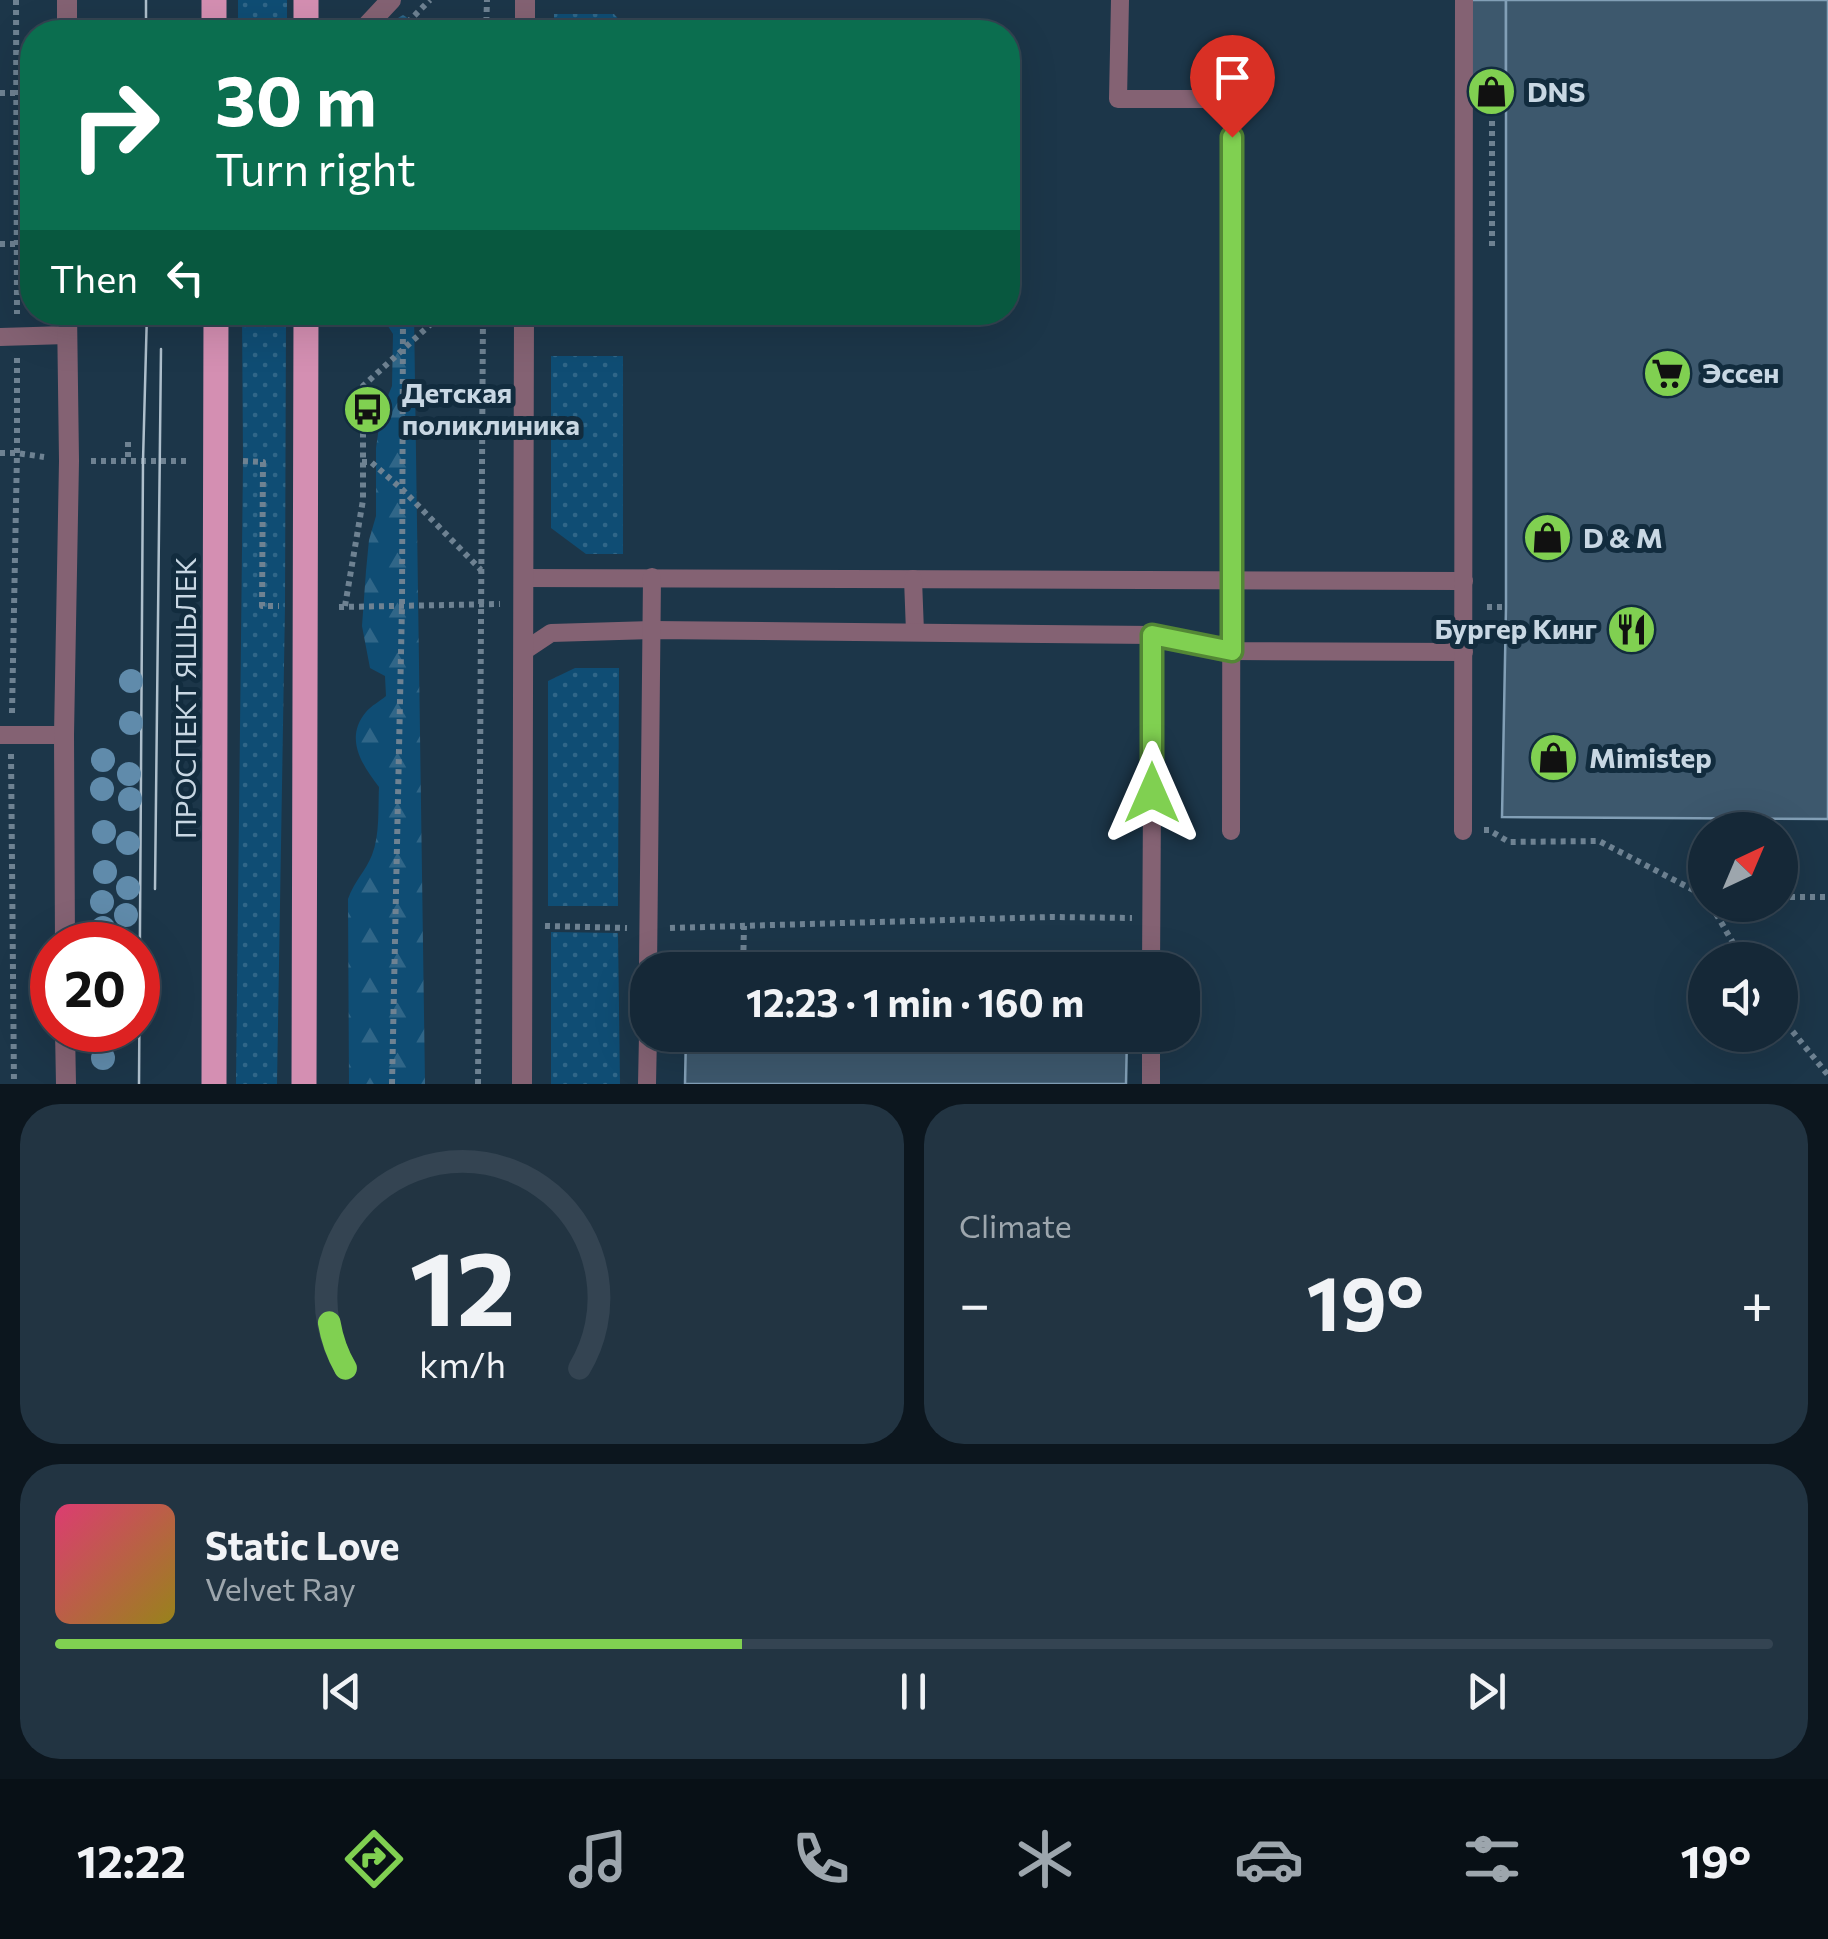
<!DOCTYPE html>
<html lang="en">
<head>
<meta charset="utf-8">
<style>
	:root { --surface:#152837; --page:#223442; --text:#f1f3f6; --muted:#9da6ad; --line:#344452; --accent:#80d051 }
	body { margin:0; font-family:Commissioner,sans-serif; background:var(--page); color:var(--text); height:100vh; display:flex; flex-direction:column; font-size:38px; white-space:nowrap }
	* { box-sizing:border-box; margin:0 }
	p { font-size:32px; color:var(--muted) }
	.icon { flex:none; width:55px; height:55px; fill:none; stroke:currentColor; stroke-width:2; stroke-linecap:round; stroke-linejoin:round }
	.map { position:relative; height:1084px; overflow:hidden }
	.sheet { display:flex; flex-direction:column; gap:20px; padding:20px; background:#0c161e; flex:1 }
	.sheet>* { flex:none }
	.guide { position:absolute; left:20px; top:20px; width:1000px; height:305px; border-radius:40px; box-shadow:0 10px 40px #0002,0 0 0 2px var(--line); background:#0b6e4f; color:#fff; overflow:hidden }
	.needle { width:65px; rotate:44deg }
	.buttons { position:absolute; left:1688px; top:812px; display:grid; gap:20px }
	.buttons a { display:grid; place-items:center; width:110px; height:110px; border-radius:50%; background:var(--surface); box-shadow:0 10px 40px #0002,0 0 0 2px var(--line); font-size:50px }
	.speed { position:absolute; left:30px; top:922px; display:flex; gap:20px; font-size:50px; font-weight:700; text-align:center }
	.speed>* { display:grid; place-content:center; width:130px; height:130px; border-radius:50%; background:var(--surface); box-shadow:0 10px 40px #0002,0 0 0 2px var(--line); line-height:1 }
	.speed .limit { border:15px solid #d22; background:#fff; color:#111 }
	.pin { position:absolute; display:grid; place-items:center; width:85px; height:85px; color:#fff; margin:-102px -42px; border-radius:50% 50% 50% 0; rotate:-45deg; box-shadow:0 0 10px #0007 }
	.pin .icon { rotate:45deg }
	.me { position:absolute; width:110px; margin:-55px; rotate:0deg; stroke-linejoin:round; filter:drop-shadow(0 0 8px #0008) }
	.turn { display:flex; align-items:center; gap:35px; height:210px; padding:0 30px; font-size:45px }
	.turn .icon { width:130px; height:130px; stroke-width:2.5 }
	.turn b { display:block; font-size:70px; line-height:85px }
	.then { display:flex; align-items:center; height:95px; padding:0 30px; background:#0003; gap:20px; font-size:38px }
	.big { font-size:75px; font-weight:700; line-height:1.1 }
	.sheet .card { flex:1; display:flex; flex-direction:column; justify-content:center; gap:15px; min-width:0; padding:0 35px; border-radius:40px; background:var(--page) }
	.sheet .dial { align-items:center; gap:0 }
	.dial svg { height:260px; overflow:visible; fill:none; stroke:var(--line); stroke-width:7; stroke-linecap:round; text-anchor:middle }
	.dial text { fill:var(--text); stroke:none }
	.song { display:flex; align-items:center; gap:30px }
	.cover { width:120px; height:120px; border-radius:15px; background:linear-gradient(135deg,hsl(340 70% 55%),hsl(50 70% 35%)) }
	.played { height:10px; border-radius:5px; background:linear-gradient(90deg,var(--accent) 40%,var(--line) 40%) }
	.keys { display:flex; justify-content:space-around; direction:ltr }
	.heat { display:flex; justify-content:space-between; align-items:center; font-size:55px; direction:ltr }
	.sheet .tiles { flex:1; display:grid; gap:20px; grid-template-columns:1fr 1fr }
	.card:last-child { grid-column:span 2 }
	.trip { position:absolute; left:630px; top:952px; width:570px; height:100px; border-radius:40px; background:var(--surface); box-shadow:0 10px 40px #0002,0 0 0 2px var(--line); font-weight:700; line-height:100px; text-align:center }
	.tabs { display:flex; height:160px; justify-content:space-around; align-items:center; background:#081016; color:var(--muted) }
	.tabs .icon { width:70px; height:70px }
	.tabs .on { color:var(--accent) }
	.tabs b { font-size:45px; color:var(--text) }
	.map>svg:first-child { display:block }
	.green { fill:url(#green-dots) }
	.forest { fill:url(#forest-firs) }
	.building { fill:#3d586d; stroke:#829fb6; stroke-width:2.5 }
	.lines { fill:none; stroke-linecap:round; stroke-linejoin:round }
	.path { stroke:#6e8292; stroke-width:6; stroke-dasharray:5 5; stroke-linecap:butt }
	.lane { stroke:#846273; stroke-width:18 }
	.street { stroke:#846273; stroke-width:20 }
	.primary { stroke:#d48fb2; stroke-width:25 }
	.tram { stroke:#aebfcc; stroke-width:2.5 }
	.tree { fill:#608bab }
	.route-casing { stroke:#538735; stroke-width:25 }
	.route { stroke:#80d051; stroke-width:18 }
	.labels { text-anchor:middle; stroke-width:10; stroke-linejoin:round; paint-order:stroke }
	.poi-label { font-size:28px; font-weight:bold; fill:#c8d7e3; stroke:#122c3e; text-anchor:start }
	.street-label { font-size:28px; fill:#c8d7e3; stroke:#122c3e }
</style>
</head>
<body>
<div class="map">
<svg width="1828" height="1084" viewBox="0 0 1828 1084">
	<defs>
		<pattern id="green-dots" width="8" height="8" patternUnits="userSpaceOnUse" patternTransform="scale(2.5)"><rect width="8" height="8" fill="#0f4d74"/><path d="M2 2h.1M6 6h.1" fill="none" stroke="#306688" stroke-width="1.8" stroke-linecap="round"/></pattern>
		<pattern id="forest-firs" width="22" height="20" patternUnits="userSpaceOnUse" patternTransform="scale(2.5)"><rect width="22" height="20" fill="#0f4d74"/><path d="M5 1l3.5 6h-7zM16 11l3.5 6h-7z" fill="#306688"/></pattern>
	</defs>
	<rect width="100%" height="100%" fill="#1c3649"/>
	<g class="green">
		<rect x="238" y="0" width="49" height="32"/>
		<path d="M554,14H614L622,23V32H554Z"/>
		<path d="M242,313H286L285,606L277,1084H236L243,461Z"/>
		<path d="M551,356H623V554H586L551,528Z"/>
		<path d="M575,668H619L618,906H548V681Z"/>
		<path d="M551,932L618,933L620,1084H551Z"/>
	</g>
	<g class="forest">
		<path d="M403,15L420,25V32H382L388,24Z"/>
		<path d="M394,312L414,313L425,1084H349L348,899C355,880 365,872 372,855C380,835 378,808 379,787C362,765 344,738 366,712C371,706 380,701 386,696L385,676L370,668L362,626L366,571L369,540L376,516V448L381,413L392,386L393,334L386,323Z"/>
	</g>
	<g class="building">
		<rect x="1467" y="0" width="39" height="92"/>
		<path d="M1506,0H1828V819L1502,817L1506,607Z"/>
		<path d="M973,957L1127,958V970H973Z"/>
		<path d="M686,1035H1127L1126,1084H685Z"/>
	</g>
	<g class="lines">
		<g class="path">
			<path d="M16,0L17,314"/>
			<path d="M406,32V24L430,0"/>
			<path d="M486,32L487,0"/>
			<path d="M0,93H16"/>
			<path d="M0,244H16"/>
			<path d="M1492,246V92"/>
			<path d="M128,442V461"/>
			<path d="M0,453H17L44,457"/>
			<path d="M91,461H189"/>
			<path d="M243,461L263,462L262,606H279"/>
			<path d="M362,462H371L403,490L481,570"/>
			<path d="M345,606L363,500V386L444,312"/>
			<path d="M339,607L500,604"/>
			<path d="M1487,607H1506"/>
			<path d="M12,713L17,453V356"/>
			<path d="M11,754L14,1084"/>
			<path d="M1484,830H1489L1509,842L1599,841L1705,896"/>
			<path d="M1780,897H1828"/>
			<path d="M1711,905L1743,960"/>
			<path d="M545,926L627,928"/>
			<path d="M670,928L1052,917L1132,918"/>
			<path d="M743,970L744,926"/>
			<path d="M1780,1016L1828,1075"/>
			<path d="M392,1084L402,606L403,312"/>
			<path d="M478,1084L483,312"/>
		</g>
		<g class="lane">
			<path d="M1120,0L1118,99H1232L1231,831"/>
			<path d="M0,337L67,335"/>
			<path d="M524,578L1464,581"/>
			<path d="M913,579L915,632"/>
			<path d="M524,651L551,633L652,630L1153,635L1232,651L1464,652"/>
			<path d="M0,735H64"/>
			<path d="M1463,831L1464,0"/>
			<path d="M648,970L652,577"/>
			<path d="M1151,970L1153,635"/>
			<path d="M647,1084L648,1035"/>
			<path d="M1151,1084V1035"/>
		</g>
		<g class="street">
			<path d="M67,0V32"/>
			<path d="M361,32L391,0"/>
			<path d="M525,32V0"/>
			<path d="M65,945L64,735L69,461L67,312"/>
			<path d="M65,1030L66,1084"/>
			<path d="M522,1084L524,312"/>
		</g>
		<g class="primary">
			<path d="M214,0V32"/>
			<path d="M306,32V0"/>
			<path d="M214,1084L216,312"/>
			<path d="M304,1084L306,312"/>
		</g>
		<g class="tram">
			<path d="M146,0V32"/>
			<path d="M155,889L161,349"/>
			<path d="M139,1084L143,461L147,312"/>
		</g>
	</g>
	<g class="tree">
		<circle cx="131" cy="681" r="12"/>
		<circle cx="131" cy="723" r="12"/>
		<circle cx="103" cy="760" r="12"/>
		<circle cx="129" cy="774" r="12"/>
		<circle cx="102" cy="789" r="12"/>
		<circle cx="130" cy="799" r="12"/>
		<circle cx="104" cy="832" r="12"/>
		<circle cx="128" cy="843" r="12"/>
		<circle cx="105" cy="872" r="12"/>
		<circle cx="128" cy="888" r="12"/>
		<circle cx="102" cy="902" r="12"/>
		<circle cx="126" cy="915" r="12"/>
		<circle cx="103" cy="928" r="12"/>
		<circle cx="103" cy="1058" r="12"/>
	</g>
	<g class="lines">
		<defs>
			<path id="route" d="M1152,793V635L1232,651V137"/>
		</defs>
		<use href="#route" class="route-casing"/>
		<use href="#route" class="route"/>
	</g>
	<defs>
		<symbol id="shop-disc" viewBox="-11 -11 22 22"><circle r="9.5" fill="#80d051" stroke="#122c3e"/><path d="M-5-2.5h2.3a2.7 3.5 0 0 1 5.4 0H5L5.5 6h-11ZM-1.5-2.5h3a1.5 2.3 0 0 0-3 0Z" fill="#111"/></symbol>
		<symbol id="supermarket-disc" viewBox="-11 -11 22 22"><circle r="9.5" fill="#80d051" stroke="#122c3e"/><path d="M-6-5.5h2.5l.6 2H6L4.5 2H-2.5L-4.4-4H-6ZM-1.5 3.2a1.3 1.3 0 1 0 .1 0ZM3 3.2a1.3 1.3 0 1 0 .1 0Z" fill="#111"/></symbol>
		<symbol id="bus-disc" viewBox="-11 -11 22 22"><circle r="9.5" fill="#80d051" stroke="#122c3e"/><path d="M-5-6H5V4H4V6H2V4H-2V6H-4V4H-5ZM-3.5-4V0h7V-4ZM-3.5 1.2v1.5H-2V1.2ZM2 1.2v1.5H3.5V1.2Z" fill="#111"/></symbol>
		<symbol id="restaurant-disc" viewBox="-11 -11 22 22"><circle r="9.5" fill="#80d051" stroke="#122c3e"/><path d="M-5-6h1v4h1v-4h1v4h1v-4h1v5L-1.5 .5V6h-2V.5L-5-1ZM5-6V6H3V1.5H1.5Q1.5-4 5-6Z" fill="#111"/></symbol>
	</defs>
	<g fill-rule="evenodd">
		<use href="#shop-disc" x="1464" y="64" width="55" height="55"/>
		<use href="#supermarket-disc" x="1640" y="346" width="55" height="55"/>
		<use href="#bus-disc" x="340" y="382" width="55" height="55"/>
		<use href="#shop-disc" x="1520" y="510" width="55" height="55"/>
		<use href="#restaurant-disc" x="1604" y="602" width="55" height="55"/>
		<use href="#shop-disc" x="1526" y="730" width="55" height="55"/>
	</g>
	<g class="labels">
		<g class="poi-label">
			<text x="1527" y="102">DNS</text>
			<text x="1702" y="383">Эссен</text>
			<text x="402" y="403">Детская<tspan x="402" dy="32">поликлиника</tspan></text>
			<text x="1583" y="548">D &amp; M</text>
			<text x="1597" y="639" text-anchor="end">Бургер Кинг</text>
			<text x="1589" y="768">Mimistep</text>
		</g>
		<g class="street-label">
			<text transform="translate(186 698) rotate(-90)" y="10">ПРОСПЕКТ ЯШЬЛЕК</text>
		</g>
	</g>
</svg>
<div class="buttons">
<a><svg class="needle" viewBox="-14 -14 28 28"><path d="M0-13l5 13h-10z" fill="#e53935"/><path d="M0 13l5-13h-10z" fill="#9da6ad"/></svg></a>
<a><svg class="icon" aria-label="sound" viewBox="0 0 24 24"><path d="M4 9h4l5-4v14l-5-4H4zM17 9q2 3 0 6"/></svg></a>
</div>
<div class="speed"><div class="limit">20</div></div>
<div class="pin" style="left:1232px;top:137px;background:#d93025"><svg class="icon" aria-label="arrive" viewBox="0 0 24 24"><path d="M6 21V4h12l-3 4 3 4H6"/></svg></div>
<svg class="me" style="left:1152px;top:793px" viewBox="-20 -20 40 40"><path d="M0-17L14 15 0 8-14 15z" fill="#80d051" stroke="#fff" stroke-width="4"/></svg>
<div class="trip">12:23 · 1 min · 160 m</div>
<div class="guide">
<div class="turn"><svg class="icon" aria-label="right" viewBox="0 0 24 24"><path d="M7 20v-9h11M14 6l5 5-5 5"/></svg><div><b>30 m</b>Turn right</div></div>
<div class="then">Then<svg class="icon" aria-label="left" viewBox="0 0 24 24"><path d="M17 20v-9H6M10 6l-5 5 5 5"/></svg></div>
</div>
</div>
<section class="sheet">
<div class="tiles">
<div class="card dial"><svg viewBox="0 0 100 80">
<path d="M14 69A42 42 0 1 1 86 69"/>
<path d="M14 69A42 42 0 0 1 9 55" stroke="#80d051"/>
<text x="50" y="56" font-size="32" font-weight="700">12</text>
<text x="50" y="72" font-size="11">km/h</text>
</svg></div>
<div class="card"><p>Climate</p>
<div class="heat"><a>−</a><b class="big">19°</b><a>+</a></div>
</div>
<div class="card">
<div class="song"><i class="cover"></i><div><b>Static Love</b><p>Velvet Ray</p></div></div>
<div class="played"></div>
<div class="keys"><svg class="icon" aria-label="previous" viewBox="0 0 24 24"><path d="M18 5L8 12l10 7zM5 5v14"/></svg><svg class="icon" aria-label="pause" viewBox="0 0 24 24"><path d="M8 5v14M16 5v14"/></svg><svg class="icon" aria-label="next" viewBox="0 0 24 24"><path d="M6 5l10 7-10 7zM19 5v14"/></svg></div>
</div>
</div>
</section>
<nav class="tabs">
<b>12:22</b>
<svg class="icon on" aria-label="directions" viewBox="0 0 24 24"><path d="M12 3l9 9-9 9-9-9zM9 14v-3h6M13 9l2 2-2 2"/></svg>
<svg class="icon" aria-label="music" viewBox="0 0 24 24"><path d="M9 18V5l10-2v13"/><circle cx="6" cy="18" r="3"/><circle cx="16" cy="16" r="3"/></svg>
<svg class="icon" aria-label="phone" viewBox="0 0 24 24"><path d="M5 4h4l2 5-3 2q2 4 5 5l2-3 5 2v4C11 20 4 13 5 4z"/></svg>
<svg class="icon" aria-label="climate" viewBox="0 0 24 24"><path d="M12 3v18M4 7l16 10M4 17L20 7"/></svg>
<svg class="icon" aria-label="car" viewBox="0 0 24 24"><path d="M5 17H2v-5l4-1 3-4h7l3 4 3 1v5h-3M9 17h6M6 11h13"/><circle cx="7" cy="17" r="2"/><circle cx="17" cy="17" r="2"/></svg>
<svg class="icon" aria-label="filters" viewBox="0 0 24 24"><path d="M4 7h16M4 17h16"/><circle cx="9" cy="7" r="2"/><circle cx="15" cy="17" r="2"/></svg>
<b>19°</b>
</nav>
</body>
</html>
